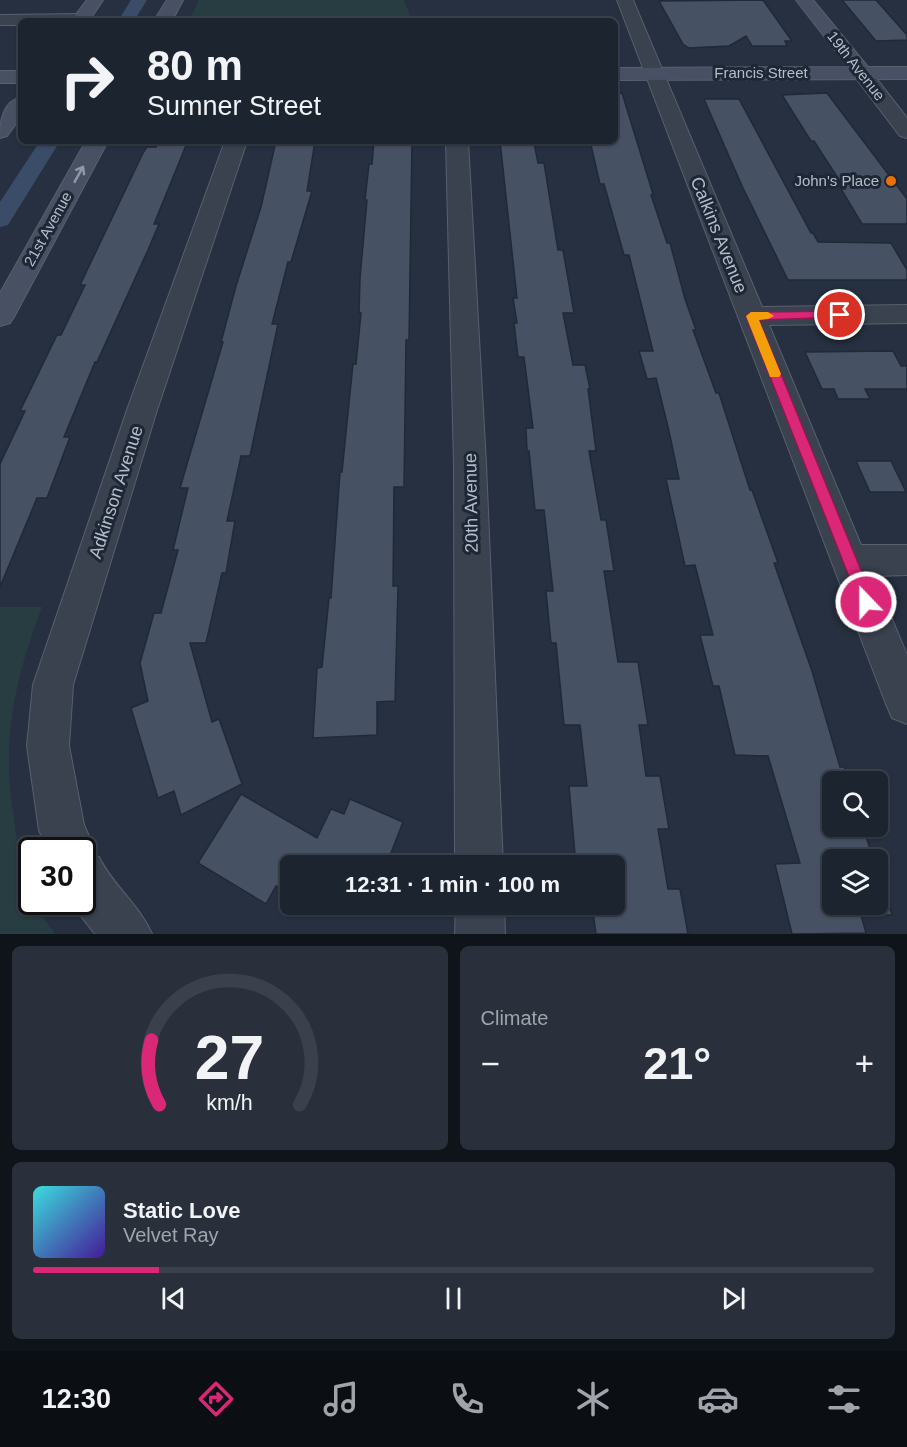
<!DOCTYPE html>
<html lang="en">
<head>
<meta charset="utf-8">
<style>
	:root { --surface:#1c2430; --page:#29303c; --text:#f1f3f6; --muted:#a0a4ab; --line:#3a414c; --accent:#db2777 }
	body { margin:0; font-family:Arial,sans-serif; background:var(--page); color:var(--text); height:100vh; display:flex; flex-direction:column; font-size:22px; white-space:nowrap }
	* { box-sizing:border-box; margin:0 }
	p { font-size:20px; color:var(--muted) }
	.icon { flex:none; width:33px; height:33px; fill:none; stroke:currentColor; stroke-width:2; stroke-linecap:round; stroke-linejoin:round }
	.map { position:relative; height:934px; overflow:hidden }
	.sheet { display:flex; flex-direction:column; gap:12px; padding:12px; background:#0f141a; flex:1 }
	.sheet>* { flex:none }
	.guide { position:absolute; left:18px; top:18px; width:600px; height:126px; border-radius:9px; box-shadow:0 2px 4px #0004,0 0 0 2px var(--line); background:#1c2430; color:var(--text); overflow:hidden }
	.tools { position:absolute; left:822px; top:771px; display:grid; gap:12px }
	.tools a { display:grid; place-items:center; width:66px; height:66px; border-radius:9px; background:var(--surface); box-shadow:0 2px 4px #0004,0 0 0 2px var(--line); font-size:30px }
	.speed { position:absolute; left:18px; top:837px; display:flex; gap:12px; font-size:30px; font-weight:700; text-align:center }
	.speed>* { display:grid; place-content:center; width:78px; height:78px; border-radius:50%; background:var(--surface); box-shadow:0 2px 4px #0004,0 0 0 2px var(--line); line-height:1 }
	.speed .limit { border:3px solid #111; border-radius:9px; background:#fff; color:#111 }
	.pin { position:absolute; display:grid; place-items:center; width:51px; height:51px; color:#fff; margin:-26px; border:3px solid #fff; border-radius:50%; box-shadow:0 2px 6px #0007 }
	.me { position:absolute; width:66px; margin:-33px; rotate:338deg; stroke-linejoin:round; filter:drop-shadow(0 0 4px #0008) }
	.turn { display:flex; align-items:center; gap:21px; height:126px; padding:0 30px; font-size:27px }
	.turn .icon { width:78px; height:78px; stroke-width:2.5 }
	.turn b { display:block; font-size:42px; line-height:51px }
	.big { font-size:45px; font-weight:700; line-height:1.1 }
	.sheet .card { flex:1; display:flex; flex-direction:column; justify-content:center; gap:9px; min-width:0; padding:0 21px; border-radius:9px; background:var(--page) }
	.sheet .dial { align-items:center; gap:0 }
	.dial svg { height:156px; overflow:visible; fill:none; stroke:var(--line); stroke-width:7; stroke-linecap:round; text-anchor:middle }
	.dial text { fill:var(--text); stroke:none }
	.song { display:flex; align-items:center; gap:18px }
	.cover { width:72px; height:72px; border-radius:9px; background:linear-gradient(135deg,hsl(180 70% 55%),hsl(260 70% 35%)) }
	.played { height:6px; border-radius:3px; background:linear-gradient(90deg,var(--accent) 15%,var(--line) 15%) }
	.keys { display:flex; justify-content:space-around; direction:ltr }
	.heat { display:flex; justify-content:space-between; align-items:center; font-size:33px; direction:ltr }
	.sheet .tiles { flex:1; display:grid; gap:12px; grid-template-columns:1fr 1fr }
	.card:last-child { grid-column:span 2 }
	.trip { position:absolute; left:280px; top:855px; width:345px; height:60px; border-radius:9px; background:var(--surface); box-shadow:0 2px 4px #0004,0 0 0 2px var(--line); font-weight:700; line-height:60px; text-align:center }
	.dock { display:flex; height:96px; justify-content:space-around; align-items:center; background:#0b0e13; color:var(--muted) }
	.dock .icon { width:42px; height:42px }
	.dock .active { color:var(--accent) }
	.dock b { font-size:27px; color:var(--text) }
	.map>svg:first-child { display:block }
	.green { fill:#283d41 }
	.lines { fill:none; stroke-linecap:round; stroke-linejoin:round }
	.canal { fill:#3b4c69; fill-rule:evenodd }
	.building { fill:#475164; stroke:#212937; stroke-width:1.5 }
	.street-casing { stroke:#58606d; stroke-width:2 }
	.secondary-casing { stroke:#58606d; stroke-width:2 }
	.street { fill:#3a4250; fill-rule:evenodd }
	.secondary { fill:#485163; fill-rule:evenodd }
	.oneway { stroke:#9097a6 }
	.route { fill:#db2777; stroke:#8e194d; stroke-width:1.5 }
	.slow { fill:#f59e0b }
	.food-dot { fill:#e8710a; stroke:#1e2735; stroke-width:2 }
	.labels { text-anchor:middle; stroke-width:6; stroke-linejoin:round; paint-order:stroke }
	.far-street-label { font-size:15px; fill:#b6bdca; stroke:#1e2735 }
	.far-poi-label { font-size:15px; fill:#b6bdca; stroke:#1e2735; text-anchor:end }
	.street-label { font-size:18px; fill:#b6bdca; stroke:#1e2735 }
</style>
</head>
<body>
<div class="map">
<svg width="907" height="934" viewBox="0 0 907 934">
	<rect width="100%" height="100%" fill="#263040"/>
	<g class="green">
		<path d="M199,0H404L412,21H189Z"/>
		<path d="M0,607H42C16,676 1,738 13,812C15,823 15,834 18,844C24,866 32,877 32,902H38L43,917L55,934H0Z"/>
	</g>
	<g class="lines">
		<g class="canal">
			<path d="M131,0H147L134,21H118Z"/>
			<path d="M40,141H60L8,225L0,227V202Z"/>
		</g>
	</g>
	<g class="building">
		<path d="M763,0L792,41H785L787,46H752L746,36L729,46L689,48L683,44L659,1Z"/>
		<path d="M842,0H876L907,35V40L876,41Z"/>
		<path d="M622,93L653,194L651,195L667,243H670L685,299L696,330H693L716,393H719L750,490H752L778,563H774L812,671L840,767H844L850,782H832V826H866L868,831H864L874,860H832V904H878V871L892,915H861L866,933L792,934L775,864L800,863L768,756L735,755L719,686H713L700,635H713L695,565L685,566L666,479H679L669,431L656,378L647,379L639,351H653L629,255H624L604,184H600L590,141H615V94Z"/>
		<path d="M827,93L907,199V224H862L841,189H845L814,141H811L782,95Z"/>
		<path d="M704,99H739L811,233H813L818,242L891,243L907,270V280H788L742,186Z"/>
		<path d="M276,141H315L307,191H312L291,262H288L272,324H278L250,456H241L227,521H235L226,573H222L206,643H190L212,722L219,719L242,784L181,815L174,791L158,798L131,708L148,701L140,663L154,613H161L178,550H173L188,488H180L223,342H221L236,286L261,207Z"/>
		<path d="M374,141H412L409,340H406L404,487H394L393,586H398L395,701L377,702V735L313,738L317,668L322,667L329,598H331L340,472H342L353,364H356L361,313H359L360,278L367,200H365L369,164H372Z"/>
		<path d="M500,141L534,143L538,163H544L558,250H563L574,313H563L573,365H585L590,389H588L596,451H589L601,520H606L614,571H604L618,662H638L648,725H639L646,776H660L669,829H658L668,889H680L688,934H596L592,904H615V866H576L569,786H587L580,725H564L556,643H551L546,591H553L544,510H535L529,451H527L526,428H533L524,357H518L514,323H517L513,298H517Z"/>
		<path d="M158,143H187L154,224H159L148,250L97,362H95L64,437H70L47,498H37L0,587V464L25,411H20L57,335H61L85,285H80L143,153L147,147H156Z"/>
		<path d="M893,351L901,366H907V389H865L870,399H838L834,389H822L805,352Z"/>
		<path d="M856,461H891L906,492H870Z"/>
		<path d="M241,794L317,838L331,809L344,814L350,799L403,822L386,866H291V893L276,886L266,904L198,863Z"/>
	</g>
	<g class="lines">
		<defs>
			<g id="street">
				<path d="M617,0H633L762,307L907,305V323L769,325L861,545H907V575L874,576L907,655V724L892,718L886,704Z"/>
				<path d="M82,14L88,15L89,21H21V25H0V15Z"/>
				<path d="M862,67L869,69L907,118V138L900,136L852,73L855,69Z"/>
				<path d="M225,141H247L157,410L73,685L69,746L84,825L95,850L93,855L99,857C113,886 139,904 152,934H95L70,902H82V850H48L39,830L27,746L33,685L127,410Z"/>
				<path d="M446,141H468L486,464L503,866H455L454,464Z"/>
				<path d="M456,904H504L505,934H455Z"/>
			</g>
			<g id="secondary">
				<path d="M87,0H103L89,21H71Z"/>
				<path d="M167,0H183L172,21H154Z"/>
				<path d="M796,0H813L868,67H907V79L615,80V68L848,67Z"/>
				<rect x="0" y="71" width="21" height="12"/>
				<path d="M21,97V117L7,136L0,138C0,122 2,102 21,97Z"/>
				<path d="M86,141H108L14,317L10,323L0,326V293Z"/>
			</g>
		</defs>
		<use href="#street" class="street-casing"/>
		<use href="#secondary" class="secondary-casing"/>
		<use href="#street" class="street"/>
		<use href="#secondary" class="secondary"/>
	</g>
	<defs><path id="oneway-shaft" d="M-6 0H5M1.5-3L5.5 0L1.5 3" fill="none" stroke-width="1.6" stroke-linecap="round" stroke-linejoin="round" transform="scale(1.5)"/></defs>
	<use class="oneway" href="#oneway-shaft" transform="translate(79 174) rotate(-61)"/>
	<path class="route" d="M840,311L846,315L844,317L759,320L874,602L872,607L866,609L861,607L859,602L746,316L751,312Z"/>
	<path class="slow" d="M751,312H768L774,316L768,319L759,320L781,374L779,377H770L769,374L746,316Z"/>
	<circle class="food-dot" cx="891" cy="181" r="6"/>
	<g class="labels">
		<g class="far-street-label">
			<text transform="translate(856 66) rotate(52)" y="5">19th Avenue</text>
			<text x="761" y="78">Francis Street</text>
			<text transform="translate(48 229) rotate(-61)" y="5">21st Avenue</text>
		</g>
		<g class="far-poi-label">
			<text x="879" y="186">John's Place</text>
		</g>
		<g class="street-label">
			<text transform="translate(719 235) rotate(68)" y="6">Calkins Avenue</text>
			<text transform="translate(116 492) rotate(-72)" y="6">Adkinson Avenue</text>
			<text transform="translate(471 503) rotate(-91)" y="6">20th Avenue</text>
		</g>
	</g>
</svg>
<div class="tools">
<a><svg class="icon" aria-label="search" viewBox="0 0 24 24"><circle cx="10" cy="10" r="6"/><path d="M15 15l6 6"/></svg></a>
<a><svg class="icon" aria-label="layers" viewBox="0 0 24 24"><path d="M12 4l9 5-9 5-9-5zM3 14l9 5 9-5"/></svg></a>
</div>
<div class="speed"><div class="limit">30</div></div>
<div class="pin" style="left:840px;top:315px;background:#d93025"><svg class="icon" aria-label="arrive" viewBox="0 0 24 24"><path d="M6 21V4h12l-3 4 3 4H6"/></svg></div>
<svg class="me" style="left:866px;top:602px" viewBox="-20 -20 40 40"><circle r="17" fill="#db2777" stroke="#fff" stroke-width="3"/><path d="M0-11L8 9 0 5-8 9z" fill="#fff"/></svg>
<div class="trip">12:31 · 1 min · 100 m</div>
<div class="guide">
<div class="turn"><svg class="icon" aria-label="right" viewBox="0 0 24 24"><path d="M7 20v-9h11M14 6l5 5-5 5"/></svg><div><b>80 m</b>Sumner Street</div></div>
</div>
</div>
<section class="sheet">
<div class="tiles">
<div class="card dial"><svg viewBox="0 0 100 80">
<path d="M14 69A42 42 0 1 1 86 69"/>
<path d="M14 69A42 42 0 0 1 10 36" stroke="#db2777"/>
<text x="50" y="56" font-size="32" font-weight="700">27</text>
<text x="50" y="72" font-size="11">km/h</text>
</svg></div>
<div class="card"><p>Climate</p>
<div class="heat"><a>−</a><b class="big">21°</b><a>+</a></div>
</div>
<div class="card">
<div class="song"><i class="cover"></i><div><b>Static Love</b><p>Velvet Ray</p></div></div>
<div class="played"></div>
<div class="keys"><svg class="icon" aria-label="previous" viewBox="0 0 24 24"><path d="M18 5L8 12l10 7zM5 5v14"/></svg><svg class="icon" aria-label="pause" viewBox="0 0 24 24"><path d="M8 5v14M16 5v14"/></svg><svg class="icon" aria-label="next" viewBox="0 0 24 24"><path d="M6 5l10 7-10 7zM19 5v14"/></svg></div>
</div>
</div>
</section>
<nav class="dock">
<b>12:30</b>
<svg class="icon active" aria-label="directions" viewBox="0 0 24 24"><path d="M12 3l9 9-9 9-9-9zM9 14v-3h6M13 9l2 2-2 2"/></svg>
<svg class="icon" aria-label="music" viewBox="0 0 24 24"><path d="M9 18V5l10-2v13"/><circle cx="6" cy="18" r="3"/><circle cx="16" cy="16" r="3"/></svg>
<svg class="icon" aria-label="phone" viewBox="0 0 24 24"><path d="M5 4h4l2 5-3 2q2 4 5 5l2-3 5 2v4C11 20 4 13 5 4z"/></svg>
<svg class="icon" aria-label="climate" viewBox="0 0 24 24"><path d="M12 3v18M4 7l16 10M4 17L20 7"/></svg>
<svg class="icon" aria-label="car" viewBox="0 0 24 24"><path d="M5 17H2v-5l4-1 3-4h7l3 4 3 1v5h-3M9 17h6M6 11h13"/><circle cx="7" cy="17" r="2"/><circle cx="17" cy="17" r="2"/></svg>
<svg class="icon" aria-label="filters" viewBox="0 0 24 24"><path d="M4 7h16M4 17h16"/><circle cx="9" cy="7" r="2"/><circle cx="15" cy="17" r="2"/></svg>
</nav>
</body>
</html>
